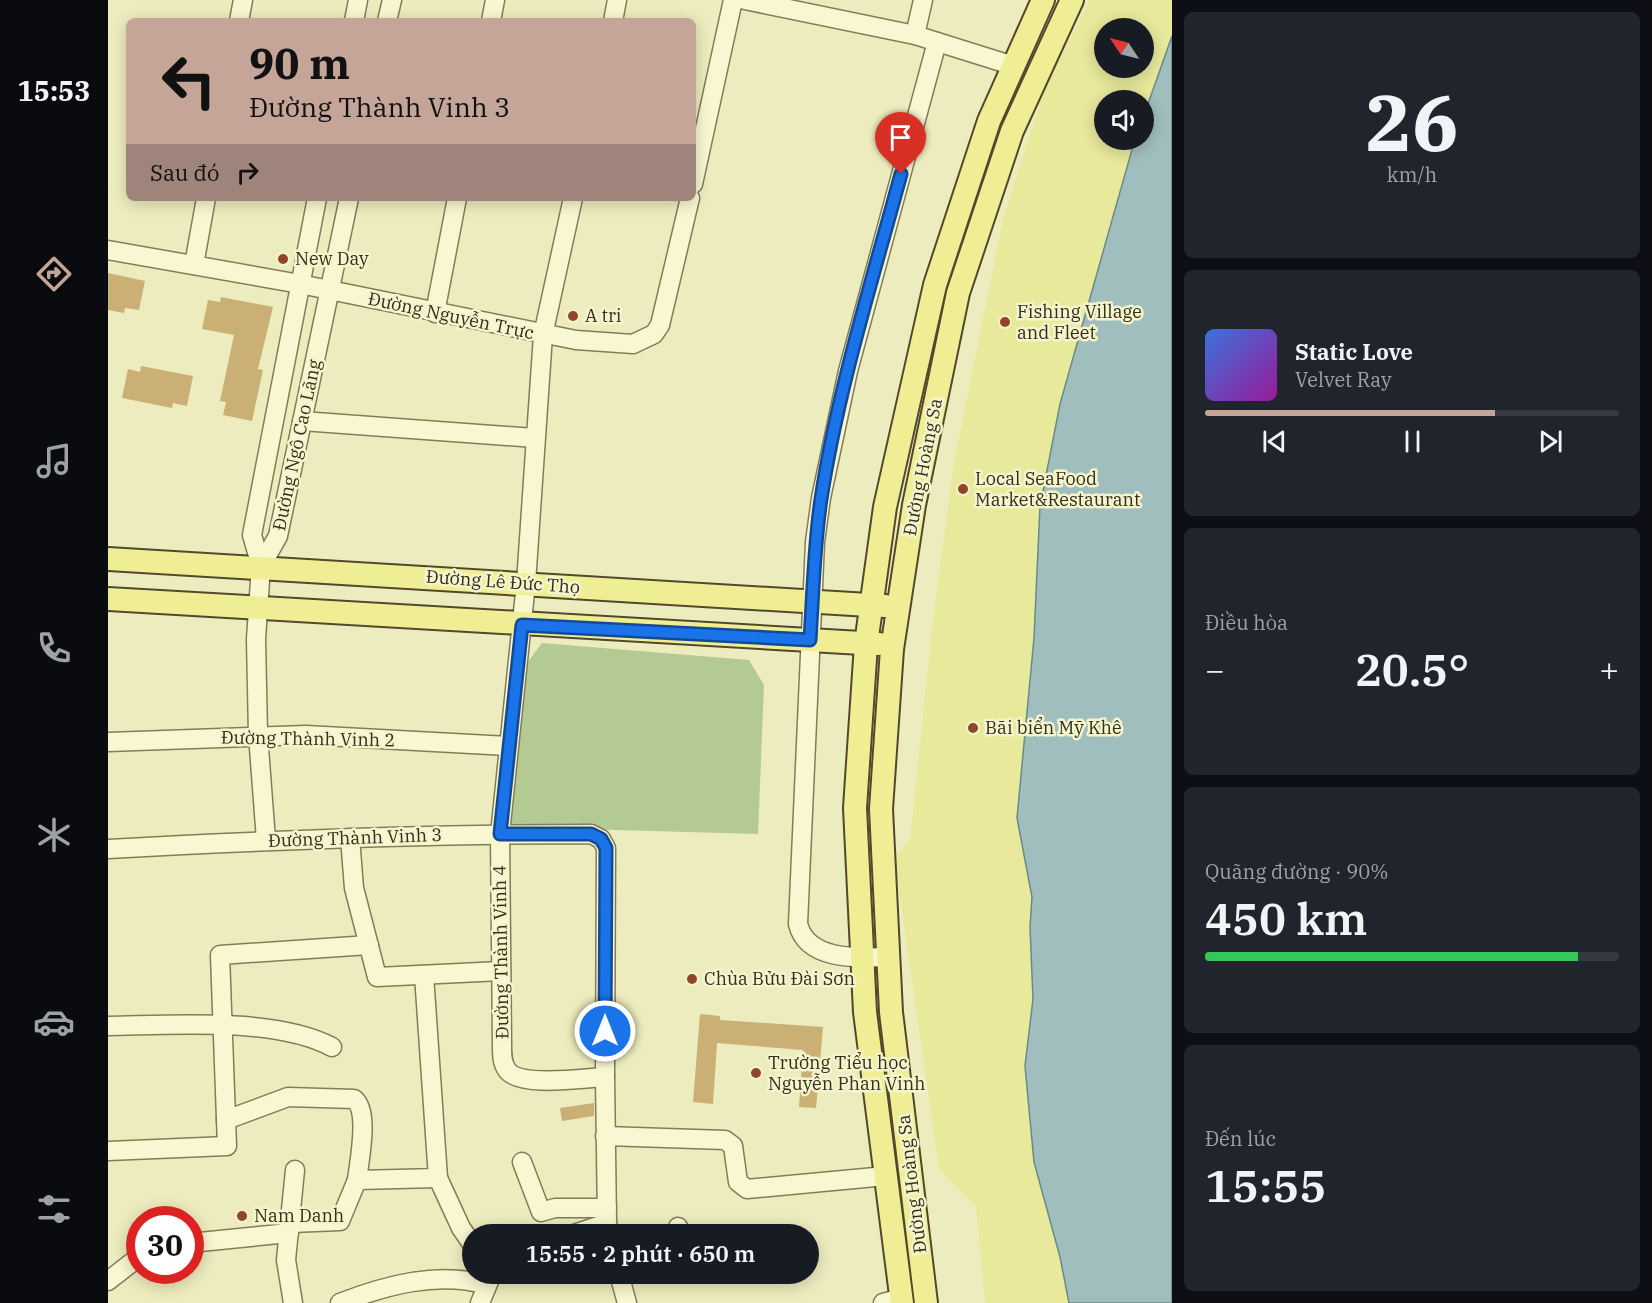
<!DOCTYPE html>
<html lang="vi">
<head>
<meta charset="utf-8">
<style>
	:root { --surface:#171b24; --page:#20242c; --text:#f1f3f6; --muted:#9ea1a6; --line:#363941; --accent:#c6a599 }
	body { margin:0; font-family:"IBM Plex Serif",serif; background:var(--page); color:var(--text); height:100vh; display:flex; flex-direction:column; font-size:22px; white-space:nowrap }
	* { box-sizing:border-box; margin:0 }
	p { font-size:20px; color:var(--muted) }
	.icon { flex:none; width:33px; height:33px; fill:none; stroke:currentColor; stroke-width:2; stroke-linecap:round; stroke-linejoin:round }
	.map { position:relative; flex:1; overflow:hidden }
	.drawer { display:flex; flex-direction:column; gap:12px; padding:12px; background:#0d0f14; width:480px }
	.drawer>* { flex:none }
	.guide { position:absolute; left:18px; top:18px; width:570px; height:183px; border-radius:9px; box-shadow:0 3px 15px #0003; background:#c6a599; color:#111; overflow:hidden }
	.needle { width:39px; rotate:305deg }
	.controls { position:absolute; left:986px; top:18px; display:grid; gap:12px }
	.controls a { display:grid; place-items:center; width:60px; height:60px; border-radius:50%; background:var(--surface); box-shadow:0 3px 15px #0003; font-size:30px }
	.speed { position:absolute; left:18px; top:1206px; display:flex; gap:12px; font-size:30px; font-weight:700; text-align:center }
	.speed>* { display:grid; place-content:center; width:78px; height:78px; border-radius:50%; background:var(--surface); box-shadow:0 3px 15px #0003; line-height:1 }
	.speed .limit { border:9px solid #d22; background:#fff; color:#111 }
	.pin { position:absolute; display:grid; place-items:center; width:51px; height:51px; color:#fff; margin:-62px -26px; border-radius:50% 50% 50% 0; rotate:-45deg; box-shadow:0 0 6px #0007 }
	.pin .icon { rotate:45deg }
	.me { position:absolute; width:66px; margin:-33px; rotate:0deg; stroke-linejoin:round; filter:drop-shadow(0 0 4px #0008) }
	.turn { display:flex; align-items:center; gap:21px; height:126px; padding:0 24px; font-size:27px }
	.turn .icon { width:78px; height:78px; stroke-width:2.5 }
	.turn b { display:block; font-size:42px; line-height:51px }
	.then { display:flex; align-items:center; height:57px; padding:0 24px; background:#0003; gap:12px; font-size:22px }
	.big { font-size:45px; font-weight:600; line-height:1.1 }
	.drawer .tile { flex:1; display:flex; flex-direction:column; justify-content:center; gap:9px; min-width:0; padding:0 21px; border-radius:9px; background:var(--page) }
	.drawer .dial { align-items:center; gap:0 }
	.dial b { font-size:78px; line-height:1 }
	.song { display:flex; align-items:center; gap:18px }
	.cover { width:72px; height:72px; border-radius:9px; background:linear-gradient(135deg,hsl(220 70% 55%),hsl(300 70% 35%)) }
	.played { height:6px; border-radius:3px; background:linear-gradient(90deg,var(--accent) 70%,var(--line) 70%) }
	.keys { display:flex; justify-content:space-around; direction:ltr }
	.heat { display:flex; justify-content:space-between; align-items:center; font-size:33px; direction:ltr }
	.charge { height:9px; border-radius:4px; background:linear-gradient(90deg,#34c759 90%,var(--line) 0) }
	.trip { position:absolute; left:354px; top:1224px; width:357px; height:60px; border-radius:30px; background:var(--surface); box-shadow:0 3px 15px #0003; font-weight:600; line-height:60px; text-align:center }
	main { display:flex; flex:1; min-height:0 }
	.tabs { display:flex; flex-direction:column; width:108px; justify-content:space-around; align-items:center; background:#090b0e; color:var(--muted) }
	.tabs .icon { width:42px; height:42px }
	.tabs .active { color:var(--accent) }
	.tabs b { font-size:27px; color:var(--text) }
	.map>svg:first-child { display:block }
	.green { fill:#b4ca93 }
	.sand { fill:#e8e99b; fill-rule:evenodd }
	.water { fill:#a1bebe; stroke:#698a8b; stroke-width:1.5 }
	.building { fill:#cab074 }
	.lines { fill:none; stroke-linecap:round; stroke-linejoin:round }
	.minor-casing { stroke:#847c57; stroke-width:21 }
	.major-casing { stroke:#52482c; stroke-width:26 }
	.minor { stroke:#f8f7d1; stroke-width:18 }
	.major { stroke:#f0ee95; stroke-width:22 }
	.route-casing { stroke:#114b97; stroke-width:15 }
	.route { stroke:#1a73e8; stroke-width:10 }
	.poi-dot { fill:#924628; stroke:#f4f4cd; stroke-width:2 }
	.labels { text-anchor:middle; stroke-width:5; stroke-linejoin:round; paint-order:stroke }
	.poi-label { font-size:18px; fill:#342e1c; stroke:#f4f4cd; text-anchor:start }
	.street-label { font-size:18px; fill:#342e1c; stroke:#f4f4cd }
</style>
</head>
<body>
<main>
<nav class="tabs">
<b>15:53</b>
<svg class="icon active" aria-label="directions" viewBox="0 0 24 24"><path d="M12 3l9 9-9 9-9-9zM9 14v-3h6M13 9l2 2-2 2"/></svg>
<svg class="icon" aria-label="music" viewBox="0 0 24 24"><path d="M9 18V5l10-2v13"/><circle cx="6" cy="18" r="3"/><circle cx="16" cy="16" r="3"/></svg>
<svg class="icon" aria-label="phone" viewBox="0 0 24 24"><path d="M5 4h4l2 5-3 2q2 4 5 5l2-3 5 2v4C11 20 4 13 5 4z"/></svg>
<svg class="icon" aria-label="climate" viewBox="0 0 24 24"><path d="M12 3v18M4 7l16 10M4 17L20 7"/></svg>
<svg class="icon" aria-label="car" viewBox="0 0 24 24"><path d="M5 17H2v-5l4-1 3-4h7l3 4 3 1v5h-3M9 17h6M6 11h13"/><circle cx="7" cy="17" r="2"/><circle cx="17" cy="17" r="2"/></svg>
<svg class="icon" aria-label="filters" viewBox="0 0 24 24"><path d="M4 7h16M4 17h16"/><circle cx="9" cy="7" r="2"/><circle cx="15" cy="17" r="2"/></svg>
</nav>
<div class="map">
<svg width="1064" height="1303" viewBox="0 0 1064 1303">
	<rect width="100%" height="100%" fill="#edecbe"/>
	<path class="green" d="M434,643L641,660L656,685L650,834L402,827L419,663Z"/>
	<path class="sand" d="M982,0H1064V36L1035,118V100H996V140H1028L952,404L932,506L926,638L909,818L924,897L922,927L925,999L917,1066L961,1303H877L868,1206L831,1169L786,856L802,839L824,629L845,468L895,219L938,84ZM996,28H1035V68H996Z"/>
	<path class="water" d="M1064,36V1303H961L952,1257L926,1162L917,1066L925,999L922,927L924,897L909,818L926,638L932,506L952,404L1025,146L1028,140H1035V118Z"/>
	<g class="building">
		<path d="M0,273L37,281L31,310L17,308L16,313L0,310Z"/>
		<path d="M113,297L165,307L150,369L155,370L144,421L115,415L118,402L112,401L126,335L94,329L100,300L112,302Z"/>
		<path d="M33,366L85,376L79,406L65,403L64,408L14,398L20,369L32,372Z"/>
		<path d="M592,1014L612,1016V1020L715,1027L708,1108L691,1107L695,1050L609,1043L605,1104L585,1102Z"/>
		<path d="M486,1103V1116L454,1121L452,1108Z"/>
	</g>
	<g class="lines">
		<defs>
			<g id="minor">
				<path d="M637,0L807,35L906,66"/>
				<path d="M131,21L135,0"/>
				<path d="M246,21L250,0"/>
				<path d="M279,21L284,0"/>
				<path d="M383,21L387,0"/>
				<path d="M505,21L509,0"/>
				<path d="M807,35L815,0"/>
				<path d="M585,184L625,0"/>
				<path d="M465,198L435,335L418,583L392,834L394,1046C394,1055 394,1063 399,1070C412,1088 475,1078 497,1077"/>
				<path d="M0,250L192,284L468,340L525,344L546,334L552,325L582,198"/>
				<path d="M86,265L98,198"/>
				<path d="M327,313L349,198"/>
				<path d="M194,421L427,438"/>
				<path d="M153,566L170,536L241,198"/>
				<path d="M0,742L198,735L400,746"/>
				<path d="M242,838L246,888L269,977L393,971"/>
				<path d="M158,840L150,735L148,639L153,566L144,535L209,198"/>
				<path d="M0,849C161,840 322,834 483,834L493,839L498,848L497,1077L499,1223L502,1234"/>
				<path d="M780,957C750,958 699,961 690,924L707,542L713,498L740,371L829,42"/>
				<path d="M0,1026C64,1025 168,1017 224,1047"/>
				<path d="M118,1120L180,1097L246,1099C262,1111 251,1162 249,1180"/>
				<path d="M497,1136L617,1140L625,1146L630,1182L639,1189L778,1176"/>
				<path d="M0,1151L119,1146L112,955L261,945"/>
				<path d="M414,1162L433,1212L447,1208H499"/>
				<path d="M330,1178L353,1228L364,1244"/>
				<path d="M183,1223L232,1221L249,1180L330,1178L316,975"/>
				<path d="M570,1227L571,1234"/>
				<path d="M466,1234L499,1223"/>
				<path d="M82,1243L181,1233"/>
				<path d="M511,1274L519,1303"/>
				<path d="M0,1281L32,1256"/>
				<path d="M185,1303L178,1260L187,1170"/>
				<path d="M232,1303C278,1285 330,1271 379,1285"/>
				<path d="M372,1303L384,1274"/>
				<path d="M775,1303L794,1298"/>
			</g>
			<g id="major">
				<path d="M0,559L777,606"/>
				<path d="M0,599L771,644"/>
				<path d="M794,1303L757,1012L747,808L758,644L777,507L827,285L881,121L935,0"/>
				<path d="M818,1303L783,1012L773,809L784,649L806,505L850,293L904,131L964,0"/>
			</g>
		</defs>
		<use href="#minor" class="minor-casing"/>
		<use href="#major" class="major-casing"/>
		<use href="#minor" class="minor"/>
		<use href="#major" class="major"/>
	</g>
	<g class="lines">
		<defs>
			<path id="route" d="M497,1031L498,848L493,839L483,834H392L414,625L702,640C705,593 706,546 713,499C730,389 764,281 793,174"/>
		</defs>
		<use href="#route" class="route-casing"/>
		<use href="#route" class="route"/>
	</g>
	<g class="poi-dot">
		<circle cx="175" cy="259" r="6"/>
		<circle cx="465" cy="316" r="6"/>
		<circle cx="897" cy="322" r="6"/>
		<circle cx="855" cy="489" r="6"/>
		<circle cx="865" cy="728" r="6"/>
		<circle cx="584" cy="979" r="6"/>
		<circle cx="648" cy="1073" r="6"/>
		<circle cx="134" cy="1216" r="6"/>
	</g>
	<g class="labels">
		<g class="poi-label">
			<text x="187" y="265">New Day</text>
			<text x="909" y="318">Fishing Village<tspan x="909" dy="21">and Fleet</tspan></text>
			<text x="477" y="322">A tri</text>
			<text x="867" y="485">Local SeaFood<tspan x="867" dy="21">Market&amp;Restaurant</tspan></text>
			<text x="877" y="734">Bãi biển Mỹ Khê</text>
			<text x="596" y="985">Chùa Bửu Đài Sơn</text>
			<text x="660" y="1069">Trường Tiểu học<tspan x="660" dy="21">Nguyễn Phan Vinh</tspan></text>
			<text x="146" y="1222">Nam Danh</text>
		</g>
		<g class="street-label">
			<text transform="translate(343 316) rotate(12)" y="6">Đường Nguyễn Trực</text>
			<text transform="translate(189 445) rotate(-78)" y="6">Đường Ngô Cao Lãng</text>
			<text transform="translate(815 467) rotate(-79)" y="6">Đường Hoàng Sa</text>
			<text transform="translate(395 582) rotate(4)" y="6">Đường Lê Đức Thọ</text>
			<text transform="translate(200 739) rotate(1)" y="6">Đường Thành Vinh 2</text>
			<text transform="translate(247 838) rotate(-2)" y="6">Đường Thành Vinh 3</text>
			<text transform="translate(393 952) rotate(-91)" y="6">Đường Thành Vinh 4</text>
			<text transform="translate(804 1184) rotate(-97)" y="6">Đường Hoàng Sa</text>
		</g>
	</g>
</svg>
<div class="controls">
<a><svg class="needle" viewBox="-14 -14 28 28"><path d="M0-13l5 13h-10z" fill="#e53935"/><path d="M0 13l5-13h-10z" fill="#9ea1a6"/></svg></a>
<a><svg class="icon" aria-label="sound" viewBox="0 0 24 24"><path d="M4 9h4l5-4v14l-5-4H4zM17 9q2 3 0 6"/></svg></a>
</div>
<div class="speed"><div class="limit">30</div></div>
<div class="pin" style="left:793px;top:174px;background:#d93025"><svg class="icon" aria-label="arrive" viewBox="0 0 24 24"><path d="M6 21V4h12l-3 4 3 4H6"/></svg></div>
<svg class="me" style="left:497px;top:1031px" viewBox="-20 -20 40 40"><circle r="17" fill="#1a73e8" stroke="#fff" stroke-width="3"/><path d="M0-11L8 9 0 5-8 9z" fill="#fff"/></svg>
<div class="trip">15:55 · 2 phút · 650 m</div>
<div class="guide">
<div class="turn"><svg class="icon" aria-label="left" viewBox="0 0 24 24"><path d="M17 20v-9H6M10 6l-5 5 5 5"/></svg><div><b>90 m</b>Đường Thành Vinh 3</div></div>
<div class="then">Sau đó<svg class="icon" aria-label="right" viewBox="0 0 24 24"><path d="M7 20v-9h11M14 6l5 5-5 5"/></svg></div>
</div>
</div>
<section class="drawer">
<div class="tile dial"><b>26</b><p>km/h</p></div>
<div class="tile">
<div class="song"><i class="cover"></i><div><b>Static Love</b><p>Velvet Ray</p></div></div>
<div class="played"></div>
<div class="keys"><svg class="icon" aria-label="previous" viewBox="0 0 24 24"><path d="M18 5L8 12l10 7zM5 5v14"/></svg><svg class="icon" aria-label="pause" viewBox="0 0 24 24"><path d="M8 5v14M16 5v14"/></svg><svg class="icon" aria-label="next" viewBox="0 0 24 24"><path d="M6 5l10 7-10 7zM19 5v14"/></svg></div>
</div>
<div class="tile"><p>Điều hòa</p>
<div class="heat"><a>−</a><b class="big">20.5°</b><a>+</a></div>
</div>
<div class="tile"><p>Quãng đường · 90%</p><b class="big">450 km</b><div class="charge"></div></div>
<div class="tile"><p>Đến lúc</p><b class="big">15:55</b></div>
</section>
</main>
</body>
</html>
